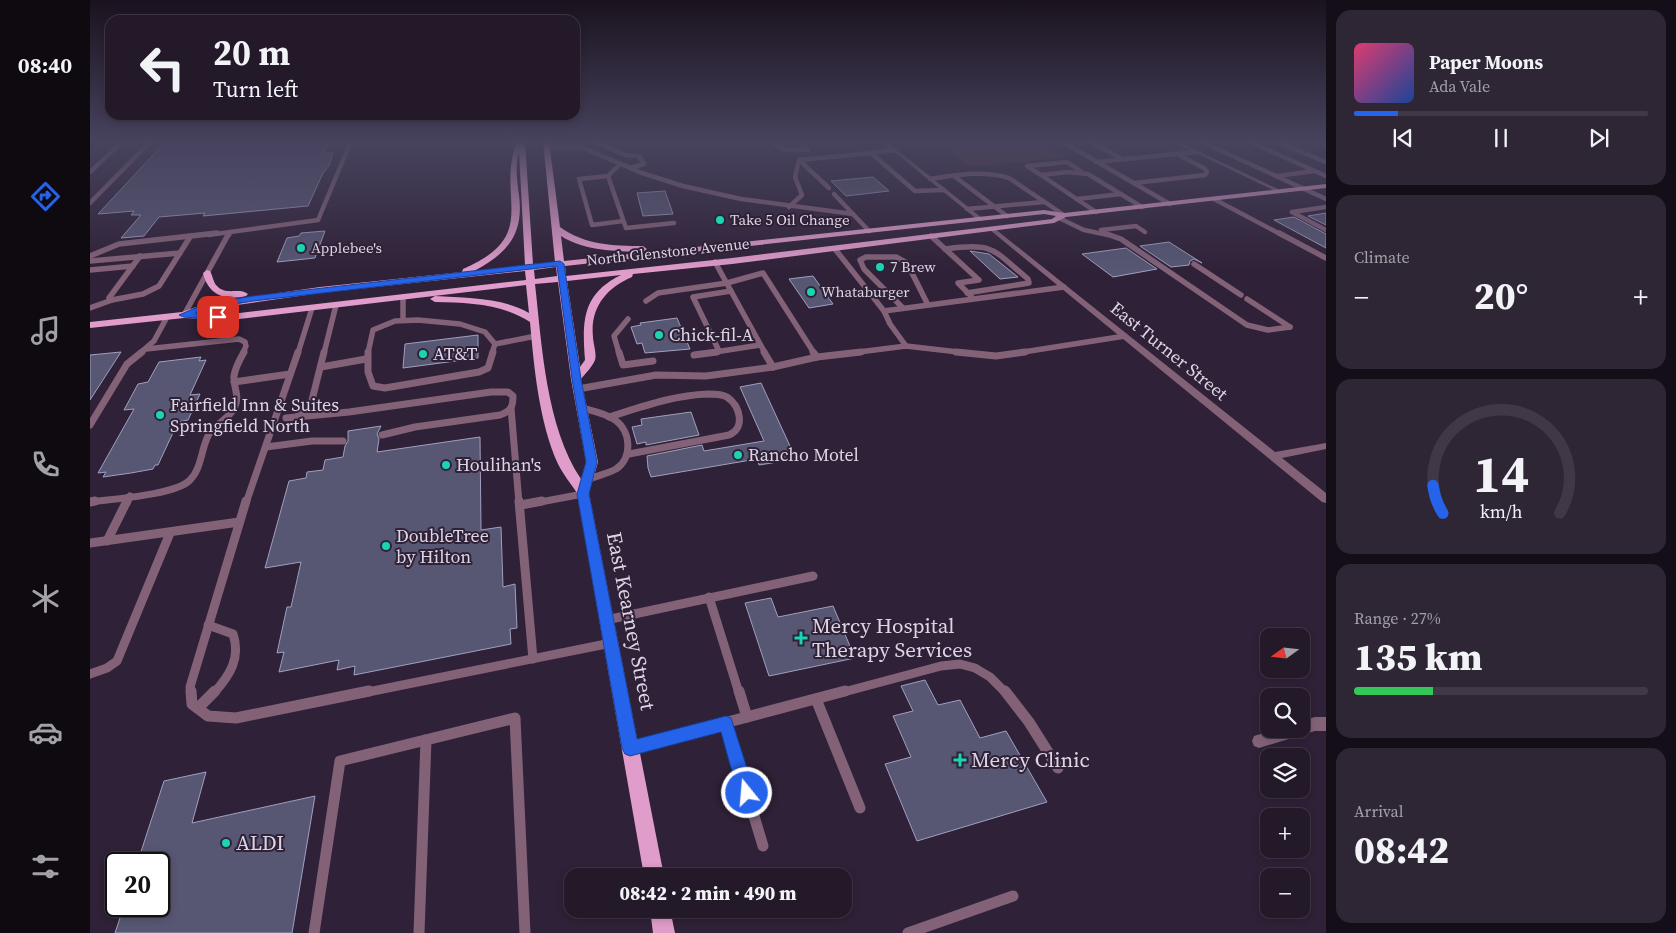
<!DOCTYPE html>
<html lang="en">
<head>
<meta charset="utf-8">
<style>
	:root { --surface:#231929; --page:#2f2635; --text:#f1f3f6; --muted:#a3a0a8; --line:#403846; --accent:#2563eb }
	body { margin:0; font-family:"Source Serif 4",serif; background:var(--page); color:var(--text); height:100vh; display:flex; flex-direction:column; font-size:19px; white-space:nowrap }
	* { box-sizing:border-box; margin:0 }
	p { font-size:16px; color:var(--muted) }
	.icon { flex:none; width:28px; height:28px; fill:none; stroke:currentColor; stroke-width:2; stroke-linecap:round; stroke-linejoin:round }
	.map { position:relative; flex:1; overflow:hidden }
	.side { display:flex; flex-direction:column; gap:10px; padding:10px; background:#130e17; width:350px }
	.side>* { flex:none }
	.hud { position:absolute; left:15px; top:15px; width:475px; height:105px; border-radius:15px; box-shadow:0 2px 8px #0003,0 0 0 1px var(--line); background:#231929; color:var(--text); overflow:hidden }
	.needle { width:32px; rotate:255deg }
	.fabs { position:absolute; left:1170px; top:628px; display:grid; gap:10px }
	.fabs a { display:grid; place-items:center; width:50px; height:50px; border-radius:10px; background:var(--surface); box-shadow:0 2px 8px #0003,0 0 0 1px var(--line); font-size:25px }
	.speed { position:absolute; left:15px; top:852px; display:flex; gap:10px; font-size:25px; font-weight:700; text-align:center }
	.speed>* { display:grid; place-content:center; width:65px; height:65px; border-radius:50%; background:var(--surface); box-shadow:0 2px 8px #0003,0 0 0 1px var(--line); line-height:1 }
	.speed .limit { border:2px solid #111; border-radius:8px; background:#fff; color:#111 }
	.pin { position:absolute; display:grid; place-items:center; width:42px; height:42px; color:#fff; margin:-21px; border-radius:10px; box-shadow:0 2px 8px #0006 }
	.me { position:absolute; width:55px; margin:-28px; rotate:343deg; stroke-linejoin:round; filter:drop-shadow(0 0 4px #0008) }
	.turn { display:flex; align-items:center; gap:18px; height:105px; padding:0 25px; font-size:22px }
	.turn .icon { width:65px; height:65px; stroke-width:2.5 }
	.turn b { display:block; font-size:35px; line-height:42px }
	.big { font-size:38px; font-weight:800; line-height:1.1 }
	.side .widget { flex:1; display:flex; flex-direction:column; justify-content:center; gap:8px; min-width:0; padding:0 18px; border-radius:15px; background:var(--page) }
	.side .dial { align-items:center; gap:0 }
	.dial svg { height:130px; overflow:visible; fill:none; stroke:var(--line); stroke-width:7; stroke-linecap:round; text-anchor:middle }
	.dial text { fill:var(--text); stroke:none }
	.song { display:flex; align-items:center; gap:15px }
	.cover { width:60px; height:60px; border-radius:8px; background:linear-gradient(135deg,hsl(340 70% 55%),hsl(220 70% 35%)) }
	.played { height:5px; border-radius:2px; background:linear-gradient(90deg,var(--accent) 15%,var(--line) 15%) }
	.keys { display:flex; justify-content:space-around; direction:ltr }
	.heat { display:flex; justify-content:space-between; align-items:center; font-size:28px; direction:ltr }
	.charge { height:8px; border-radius:4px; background:linear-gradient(90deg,#34c759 27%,var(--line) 0) }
	.trip { position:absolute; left:474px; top:868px; width:288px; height:50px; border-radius:15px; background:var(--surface); box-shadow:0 2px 8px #0003,0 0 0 1px var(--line); font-weight:800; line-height:50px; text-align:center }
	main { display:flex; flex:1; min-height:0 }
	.menu { display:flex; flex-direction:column; width:90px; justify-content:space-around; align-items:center; background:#0e0a10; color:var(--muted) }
	.menu .icon { width:35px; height:35px }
	.menu .active { color:var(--accent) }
	.menu b { font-size:22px; color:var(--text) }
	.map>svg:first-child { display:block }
	.green { fill:#4c3237 }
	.building { fill:#575773; stroke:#a0a0bf }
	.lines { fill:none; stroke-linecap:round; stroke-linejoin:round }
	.service-far4 { stroke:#836278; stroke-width:4.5 }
	.service-far3 { stroke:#836278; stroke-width:5.5 }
	.service-far2 { stroke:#836278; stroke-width:7 }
	.service-far1 { stroke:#836278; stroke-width:9 }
	.service { stroke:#836278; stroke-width:11 }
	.minor { fill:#836278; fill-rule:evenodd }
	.primary { fill:#e09cca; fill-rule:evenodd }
	.route { fill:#2563eb; stroke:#184099 }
	.poi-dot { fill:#19d5b2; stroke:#2f2137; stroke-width:2 }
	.labels { text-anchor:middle; stroke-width:4; stroke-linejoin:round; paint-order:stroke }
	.far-poi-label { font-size:15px; fill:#ded5e4; stroke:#2f2137; text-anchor:start }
	.far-street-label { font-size:15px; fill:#ded5e4; stroke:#2f2137 }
	.poi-label { font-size:18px; fill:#ded5e4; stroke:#2f2137; text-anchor:start }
	.street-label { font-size:18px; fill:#ded5e4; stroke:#2f2137 }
	.near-street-label { font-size:21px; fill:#ded5e4; stroke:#2f2137 }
	.near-poi-label { font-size:21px; fill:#ded5e4; stroke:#2f2137; text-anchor:start }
</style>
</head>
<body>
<main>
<nav class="menu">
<b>08:40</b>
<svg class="icon active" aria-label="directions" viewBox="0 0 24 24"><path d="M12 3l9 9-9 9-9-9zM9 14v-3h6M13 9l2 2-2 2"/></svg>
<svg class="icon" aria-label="music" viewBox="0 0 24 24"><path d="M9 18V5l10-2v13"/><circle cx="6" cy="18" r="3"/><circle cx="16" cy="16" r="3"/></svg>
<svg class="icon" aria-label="phone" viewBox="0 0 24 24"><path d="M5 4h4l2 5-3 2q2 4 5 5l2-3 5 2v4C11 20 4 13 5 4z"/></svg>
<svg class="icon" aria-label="climate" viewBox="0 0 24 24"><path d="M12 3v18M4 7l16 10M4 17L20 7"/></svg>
<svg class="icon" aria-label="car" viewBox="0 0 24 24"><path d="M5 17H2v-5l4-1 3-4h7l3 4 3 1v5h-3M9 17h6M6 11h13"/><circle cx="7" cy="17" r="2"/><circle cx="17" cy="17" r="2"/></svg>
<svg class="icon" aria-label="filters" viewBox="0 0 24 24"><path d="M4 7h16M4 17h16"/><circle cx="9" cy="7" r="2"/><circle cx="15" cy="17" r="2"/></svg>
</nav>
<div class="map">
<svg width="1236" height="933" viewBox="0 0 1236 933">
	<rect width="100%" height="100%" fill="#2f2137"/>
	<path class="green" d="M871,141H952L979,157L881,167L847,143Z"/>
	<g class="building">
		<path d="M76,141H240L234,153H243L239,166L233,173L218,206L113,216L115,213L69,217L54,236L31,238L51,215H41L44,211L8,214Z"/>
		<path d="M783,177L799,191L756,196L741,181Z"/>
		<path d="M575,191L583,214L553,216L547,193Z"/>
		<path d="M1236,213V225L1218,216Z"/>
		<path d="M1204,217L1236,234V248L1184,220Z"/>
		<path d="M235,231L225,258L187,262L197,238L209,236L211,233Z"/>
		<path d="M1079,242L1112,263L1104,259L1100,261L1099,265L1081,267L1050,246Z"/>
		<path d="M1036,248L1067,269L1023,277L992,254Z"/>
		<path d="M880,251L899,254L928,277L910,279Z"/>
		<path d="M723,276L743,304L719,308L699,279Z"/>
		<path d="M587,318L600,349L555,353L552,343L547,344L541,327L551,325L550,323Z"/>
		<path d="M388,335V358L313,368L315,344Z"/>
		<path d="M31,352L0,400V355Z"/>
		<path d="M111,357L109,361L116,360L100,395L110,394L98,420L88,422L68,465H65L63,469L41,473L13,477L16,472L8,473L44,409L34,410L48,384L58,382L69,362Z"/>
		<path d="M671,383L706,459L669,465L667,459L561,477L558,468L557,456L612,445L614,451L674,441L650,387Z"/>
		<path d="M601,412L609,435L556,445V442L547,444L542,427L552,425L551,419Z"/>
		<path d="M291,426L287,434L289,439L287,452L390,437L391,530L411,527L413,587L425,584L427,628L420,629L421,644L264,675L265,666L247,670L249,660L189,672L194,652L187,653L197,607H201L211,562L175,568L199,481L216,478L217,472L233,470L235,460L253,457L255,446L258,441V431Z"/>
		<path d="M681,598L688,617L743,606L765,658L679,676L655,603Z"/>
		<path d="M835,680L848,705L870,700L890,738L916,731L957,802L827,841L795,764L821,757L803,716L823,711L811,686Z"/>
		<path d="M116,772L102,823L225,796L202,933H25L34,906H69V864H47L74,781Z"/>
	</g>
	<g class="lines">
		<g class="service-far4">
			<path d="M505,141L535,155L549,156L554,164L540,168"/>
			<path d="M681,141L694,150H718L709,141"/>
			<path d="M971,141L1080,204"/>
			<path d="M999,141L1032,159"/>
			<path d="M1110,141L1236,199"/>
			<path d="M1158,141L1236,176"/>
			<path d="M1187,142L1236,162"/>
			<path d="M1234,145H1236"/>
			<path d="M457,147H491L552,173L593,186L651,199L763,214L779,231"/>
			<path d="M804,150L781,153L825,191L854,190"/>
			<path d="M709,160L739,188"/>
			<path d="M1006,162L1106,152"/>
			<path d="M529,165L518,176L489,179L502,225L533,221"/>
			<path d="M0,172L33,141"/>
			<path d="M951,175L937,166L977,162L992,172"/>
			<path d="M518,176L536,228L584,223"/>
			<path d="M864,176L917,216"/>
			<path d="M1187,176L1224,171"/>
			<path d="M840,179C867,175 893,170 919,178L974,215"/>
			<path d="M1044,183L1115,175L1117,172L1114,168L1087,154"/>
			<path d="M744,194L763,214"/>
			<path d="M987,199L1031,194"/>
			<path d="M1124,199L1192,235"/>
			<path d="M0,203L61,141"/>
			<path d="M699,207L712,195L705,177L709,160L781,153"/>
			<path d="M877,209L954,202"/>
			<path d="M1006,212L951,175L978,172L998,174L1052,207"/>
			<path d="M1202,212L1236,230"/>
			<path d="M1202,212L1236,207"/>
			<path d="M969,218L994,230L1018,235"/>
			<path d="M1011,230L1046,226L1055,232"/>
			<path d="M118,235L228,220L261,141"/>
			<path d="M139,235L140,232"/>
		</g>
		<g class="service-far3">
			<path d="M1014,233L1031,239L1157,325L1178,330L1200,327"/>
			<path d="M1189,233L1236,258"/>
			<path d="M841,236L889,280L868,283L881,296"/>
			<path d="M745,249L794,311L974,287"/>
			<path d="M855,249C904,242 902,249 938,279L939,283L877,293"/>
			<path d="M0,256L29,244L127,233"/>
			<path d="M50,256L19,298L22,300L53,294L69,286L100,237"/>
			<path d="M0,261L90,253"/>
			<path d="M625,262L675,353"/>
			<path d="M1104,264L1151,295"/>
			<path d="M0,270L43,266"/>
			<path d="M313,297V320"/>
			<path d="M1157,299L1200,327"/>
			<path d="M556,301L568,293L637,283L673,273L724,353"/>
			<path d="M0,308L22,300"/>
			<path d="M813,308L774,269L770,260L776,257H806L817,263L838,305"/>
			<path d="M794,311L800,324L816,346"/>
			<path d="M94,315L139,233"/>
			<path d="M405,344L446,336"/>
			<path d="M56,349L149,339L155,342L156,346L153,353"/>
			<path d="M629,351L603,297L641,291"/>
			<path d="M50,353L64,341L77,317"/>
			<path d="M208,353L222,308"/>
			<path d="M234,353L246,305"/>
			<path d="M278,353L283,330L305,321L328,320L370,324L395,332L405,344"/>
			<path d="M402,353L405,344"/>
			<path d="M529,353L524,336L538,319"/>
			<path d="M619,353L670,345"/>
			<path d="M761,353L816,346L877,353"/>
			<path d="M927,353L1035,336"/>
		</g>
		<g class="service-far2">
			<path d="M278,352V372L283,386L295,388L389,372L398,368L403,352"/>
			<path d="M529,352L533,365L563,361"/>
			<path d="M674,352L683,367"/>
			<path d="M723,352L727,357"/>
			<path d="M866,352L906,356L935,352"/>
			<path d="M604,355L627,352"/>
			<path d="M231,367L276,359"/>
			<path d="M144,382L200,374"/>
			<path d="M488,389L566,375L616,376L683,367L727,357L771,352"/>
			<path d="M421,408L429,503"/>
			<path d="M492,408C503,411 515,413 525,420C541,431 543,458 526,469C517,474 506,476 497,480"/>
			<path d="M208,416L220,408L234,352"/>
			<path d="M519,417C551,407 584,395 618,394C624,394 632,394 637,397C650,406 656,428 639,435L539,454"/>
			<path d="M196,418L259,412L401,392H418L423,396C423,407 421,411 410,415L325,427L292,435"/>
			<path d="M0,425L37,364L52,352"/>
			<path d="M176,447L222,441H253"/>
			<path d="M0,502C22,499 86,495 100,480C112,468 111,448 119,434C126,423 140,419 145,406C150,395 143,387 144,376C145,368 150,359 154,352"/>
			<path d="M37,503L40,496"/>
			<path d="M156,503L208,352"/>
			<path d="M445,503L493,494"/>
		</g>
		<g class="service-far1">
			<path d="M429,501L443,659"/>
			<path d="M0,502L5,501"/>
			<path d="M431,505L452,501"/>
			<path d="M17,541L37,501"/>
			<path d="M0,543L149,522"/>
			<path d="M619,597L649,693"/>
			<path d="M516,620L723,576"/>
			<path d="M118,625L143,634C151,658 140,675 124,693"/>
			<path d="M0,674L17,668L27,661L80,533"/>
			<path d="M101,693L100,687L156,501"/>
			<path d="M273,693L521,643"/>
			<path d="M750,693L851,666L870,664L885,668L900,677L916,693"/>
		</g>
		<g class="service">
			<path d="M101,691L102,704L118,716L146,718L279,691"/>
			<path d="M649,691L657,717"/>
			<path d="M915,691L939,722L968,768"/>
			<path d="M726,699L770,808"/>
			<path d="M108,708L125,691"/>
			<path d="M636,723L673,846"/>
			<path d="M540,748L755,691"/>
			<path d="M224,933L250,761L425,718L435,933"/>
			<path d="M329,933L336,740"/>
			<path d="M818,933L923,896"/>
		</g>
		<g class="minor">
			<path d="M791,141H796L892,218V220H888Z"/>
			<path d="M1081,141H1087L1192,191L1187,192Z"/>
			<path d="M900,228H904L1185,452L1236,443V449L1192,458L1236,493V503L1232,502L900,230Z"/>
			<path d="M1225,717H1236V731H1225L1169,748L1164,746L1162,741L1164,736L1187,729H1211V721Z"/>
		</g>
		<g class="primary">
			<path d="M427,141H435L443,264L465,262L453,141H459L470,227C495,245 523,246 553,246L557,249L553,252C525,251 495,251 471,236L474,261L954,210L974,213L1236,184V188L976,217L964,223L642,264L543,274L542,277C516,288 500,308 503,337C503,343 507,354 505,360C503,366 495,374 491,379L508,462L499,493L574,876H554L487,493C481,484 473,474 468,464C449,422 444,367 440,322C411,303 378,303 345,302L340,299L345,296C376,298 411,297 439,313L436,285L141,320L94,318L0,328V322L92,312L118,303L230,287L372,272L373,269C452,235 405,198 427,141ZM429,152L435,265L384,271C418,253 434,234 429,195C427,181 425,166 429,152ZM954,214L966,216L962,219L642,258L476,276L475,266ZM466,267L467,276L445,279L444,270ZM435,271L436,280L141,314L109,313L120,309L230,293ZM531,275C492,294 492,321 495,360L490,367L477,281ZM468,282L481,379L496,462L491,479C456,427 452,346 445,284Z"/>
			<path d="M117,270L120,271C123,276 123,282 127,286C136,296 149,287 158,294L156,296C135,301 118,295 113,273Z"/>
			<path d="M560,909H580L585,933H563Z"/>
		</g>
	</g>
	<linearGradient id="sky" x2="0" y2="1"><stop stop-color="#1a121e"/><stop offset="0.52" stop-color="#47435e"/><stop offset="1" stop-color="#47435e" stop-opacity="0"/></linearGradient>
	<rect width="1236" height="272" fill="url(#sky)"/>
	<path class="route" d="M470,261L474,264L491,379L507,462L499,494L547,739L636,716L641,718L665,793L663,799L657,802L651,799L648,793L631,732L540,756L535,754L532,748L487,494L496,462L482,379L467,266L163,301L120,308L106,313L132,315L133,317L128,320L94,317L89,315L115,304L163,296Z"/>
	<g class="poi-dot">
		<circle cx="630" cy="220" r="5"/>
		<circle cx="211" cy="248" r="5"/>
		<circle cx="790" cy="267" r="5"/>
		<circle cx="721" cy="292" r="5"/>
		<circle cx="569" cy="335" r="5"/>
		<circle cx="333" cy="354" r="5"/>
		<circle cx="70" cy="415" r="5"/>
		<circle cx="648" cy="455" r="5"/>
		<circle cx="356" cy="465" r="5"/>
		<circle cx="296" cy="546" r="5"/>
		<path d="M708.5 630.5h5v5h5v5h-5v5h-5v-5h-5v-5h5z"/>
		<path d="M867.5 752.5h5v5h5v5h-5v5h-5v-5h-5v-5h5z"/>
		<circle cx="136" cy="843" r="5"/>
	</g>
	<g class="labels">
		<g class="far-poi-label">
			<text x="640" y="225">Take 5 Oil Change</text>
			<text x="221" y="253">Applebee's</text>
			<text x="800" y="272">7 Brew</text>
			<text x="731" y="297">Whataburger</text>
		</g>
		<g class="far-street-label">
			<text transform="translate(578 252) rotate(-6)" y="5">North Glenstone Avenue</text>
		</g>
		<g class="poi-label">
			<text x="579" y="341">Chick-fil-A</text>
			<text x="343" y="360">AT&amp;T</text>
			<text x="80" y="411">Fairfield Inn &amp; Suites<tspan x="80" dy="21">Springfield North</tspan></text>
			<text x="658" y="461">Rancho Motel</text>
			<text x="366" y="471">Houlihan's</text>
			<text x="306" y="542">DoubleTree<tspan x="306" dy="21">by Hilton</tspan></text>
		</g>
		<g class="street-label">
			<text transform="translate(1079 351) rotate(39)" y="6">East Turner Street</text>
		</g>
		<g class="near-street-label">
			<text transform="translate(541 621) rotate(79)" y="7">East Kearney Street</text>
		</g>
		<g class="near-poi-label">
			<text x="722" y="633">Mercy Hospital<tspan x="722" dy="24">Therapy Services</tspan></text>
			<text x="881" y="767">Mercy Clinic</text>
			<text x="146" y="850">ALDI</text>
		</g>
	</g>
</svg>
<div class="fabs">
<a><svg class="needle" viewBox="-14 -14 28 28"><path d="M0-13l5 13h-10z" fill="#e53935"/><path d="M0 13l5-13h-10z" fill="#a3a0a8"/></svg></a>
<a><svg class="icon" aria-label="search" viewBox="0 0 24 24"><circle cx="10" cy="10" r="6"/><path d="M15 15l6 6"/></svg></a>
<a><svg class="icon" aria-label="layers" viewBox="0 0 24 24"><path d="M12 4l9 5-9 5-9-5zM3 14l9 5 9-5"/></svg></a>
<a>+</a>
<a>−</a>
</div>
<div class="speed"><div class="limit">20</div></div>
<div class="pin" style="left:128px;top:317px;background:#d93025"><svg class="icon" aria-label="arrive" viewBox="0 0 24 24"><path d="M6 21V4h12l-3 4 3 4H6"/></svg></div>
<svg class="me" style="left:657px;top:793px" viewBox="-20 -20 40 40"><circle r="17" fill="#2563eb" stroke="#fff" stroke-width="3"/><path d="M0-11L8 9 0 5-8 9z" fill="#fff"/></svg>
<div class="trip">08:42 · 2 min · 490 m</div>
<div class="hud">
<div class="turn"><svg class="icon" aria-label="left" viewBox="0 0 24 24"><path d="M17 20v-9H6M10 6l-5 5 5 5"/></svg><div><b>20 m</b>Turn left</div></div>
</div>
</div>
<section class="side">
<div class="widget">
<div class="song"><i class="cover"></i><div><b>Paper Moons</b><p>Ada Vale</p></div></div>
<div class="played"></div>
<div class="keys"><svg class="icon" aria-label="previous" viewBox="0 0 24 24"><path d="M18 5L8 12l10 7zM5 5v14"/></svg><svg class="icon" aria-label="pause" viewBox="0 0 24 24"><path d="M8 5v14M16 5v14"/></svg><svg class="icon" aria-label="next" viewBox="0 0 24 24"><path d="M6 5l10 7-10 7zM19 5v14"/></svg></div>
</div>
<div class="widget"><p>Climate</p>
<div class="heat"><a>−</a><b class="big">20°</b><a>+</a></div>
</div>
<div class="widget dial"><svg viewBox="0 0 100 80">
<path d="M14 69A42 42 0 1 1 86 69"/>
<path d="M14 69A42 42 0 0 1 8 52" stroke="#2563eb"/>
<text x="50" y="56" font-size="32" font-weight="700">14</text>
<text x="50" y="72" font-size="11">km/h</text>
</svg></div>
<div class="widget"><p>Range · 27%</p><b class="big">135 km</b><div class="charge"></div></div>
<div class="widget"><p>Arrival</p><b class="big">08:42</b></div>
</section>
</main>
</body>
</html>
